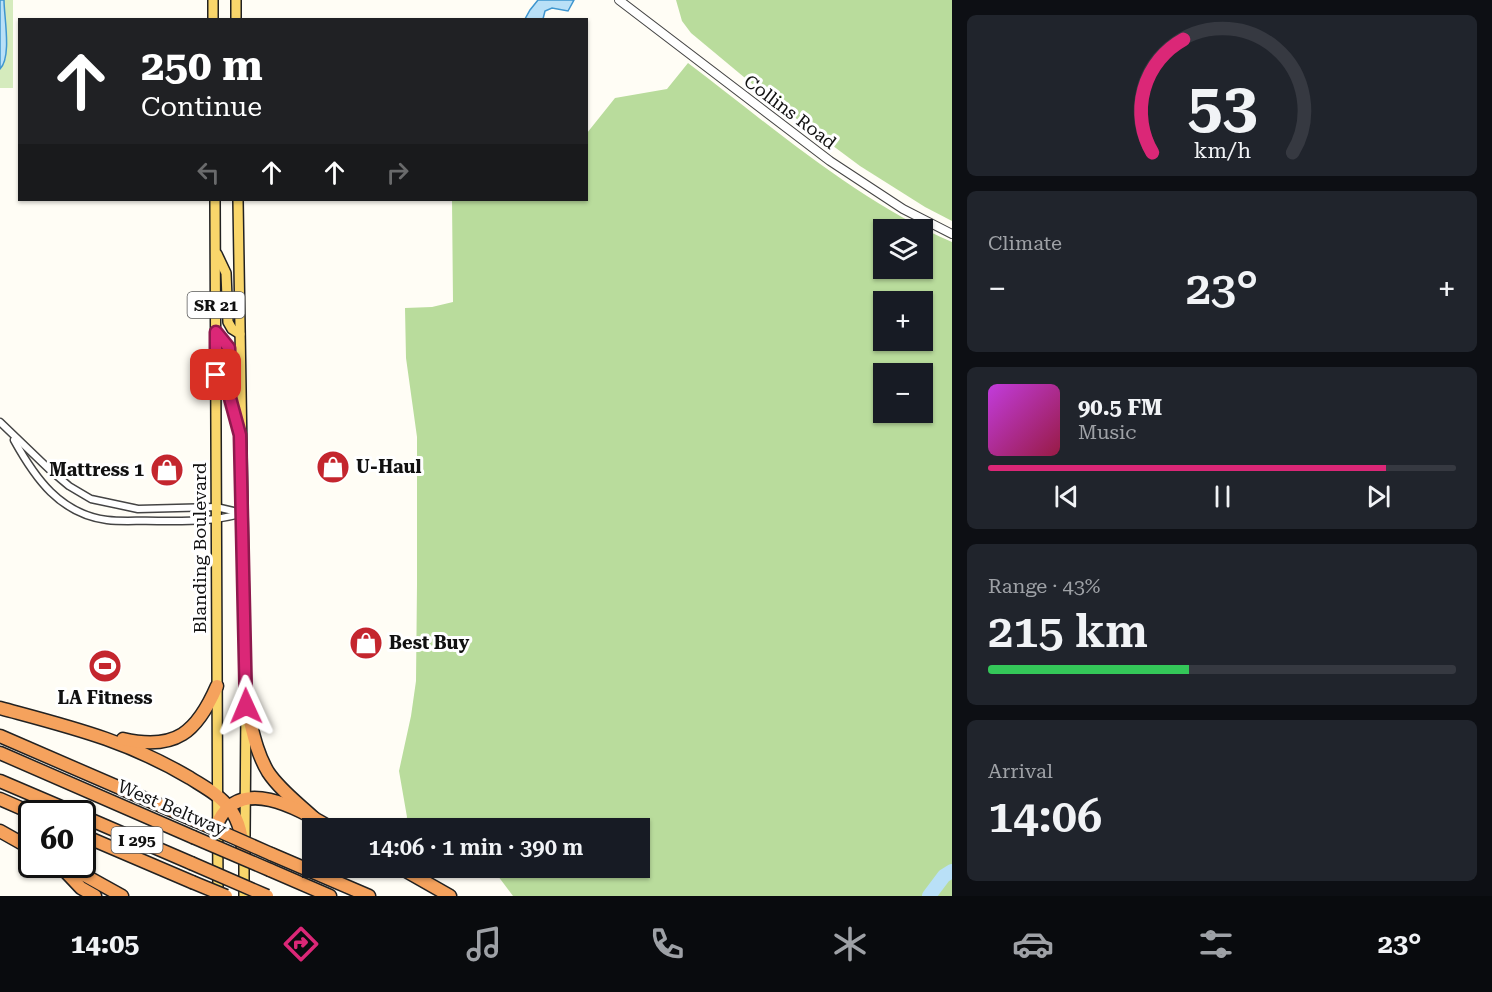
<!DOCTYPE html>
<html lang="en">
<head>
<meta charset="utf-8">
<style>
	:root { --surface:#171b24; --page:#20242c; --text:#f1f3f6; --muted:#9ea1a6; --line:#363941; --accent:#db2777 }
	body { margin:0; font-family:"Roboto Serif",serif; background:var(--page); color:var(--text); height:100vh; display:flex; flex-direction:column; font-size:22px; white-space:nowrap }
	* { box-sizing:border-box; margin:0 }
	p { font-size:20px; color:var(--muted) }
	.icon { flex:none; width:33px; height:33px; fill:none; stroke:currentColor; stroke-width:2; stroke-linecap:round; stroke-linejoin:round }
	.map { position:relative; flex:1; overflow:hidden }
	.side { display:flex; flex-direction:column; gap:15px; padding:15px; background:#0d0f14; width:540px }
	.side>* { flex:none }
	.guide { position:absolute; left:18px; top:18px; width:570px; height:183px; border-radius:0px; box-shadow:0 2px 4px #0004; background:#202124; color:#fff; overflow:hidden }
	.buttons { position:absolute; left:873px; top:219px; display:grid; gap:12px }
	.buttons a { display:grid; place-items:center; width:60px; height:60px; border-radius:0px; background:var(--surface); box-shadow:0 2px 4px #0004; font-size:30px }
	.speed { position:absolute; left:18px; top:800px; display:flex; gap:12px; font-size:30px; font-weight:700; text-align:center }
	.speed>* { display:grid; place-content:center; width:78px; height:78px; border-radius:50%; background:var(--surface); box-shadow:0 2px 4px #0004; line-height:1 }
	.speed .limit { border:3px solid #111; border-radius:9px; background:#fff; color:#111 }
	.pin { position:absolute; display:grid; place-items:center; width:51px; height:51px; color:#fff; margin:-26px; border-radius:12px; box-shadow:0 3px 9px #0006 }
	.me { position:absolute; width:66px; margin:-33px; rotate:359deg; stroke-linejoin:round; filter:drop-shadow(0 0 4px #0008) }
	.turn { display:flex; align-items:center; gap:21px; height:126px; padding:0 24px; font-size:27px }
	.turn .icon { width:78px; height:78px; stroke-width:2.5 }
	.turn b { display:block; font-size:42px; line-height:51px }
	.lanes { display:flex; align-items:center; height:57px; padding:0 24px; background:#0003; justify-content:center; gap:30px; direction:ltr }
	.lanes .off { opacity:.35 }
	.big { font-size:45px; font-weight:600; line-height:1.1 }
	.side .tile { flex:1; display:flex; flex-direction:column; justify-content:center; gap:9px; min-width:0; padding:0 21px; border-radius:9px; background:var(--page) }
	.side .dial { align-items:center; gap:0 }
	.dial svg { height:156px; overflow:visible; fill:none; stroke:var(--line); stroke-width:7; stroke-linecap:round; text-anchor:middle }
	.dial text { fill:var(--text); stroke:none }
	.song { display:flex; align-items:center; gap:18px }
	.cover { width:72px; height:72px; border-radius:9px; background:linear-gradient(135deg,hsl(290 70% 55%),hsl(340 70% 35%)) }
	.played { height:6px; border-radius:3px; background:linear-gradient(90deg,var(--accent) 85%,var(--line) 85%) }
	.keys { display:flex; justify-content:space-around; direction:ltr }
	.heat { display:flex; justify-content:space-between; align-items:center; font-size:33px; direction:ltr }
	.charge { height:9px; border-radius:4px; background:linear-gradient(90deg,#34c759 43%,var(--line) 0) }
	.trip { position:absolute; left:302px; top:818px; width:348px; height:60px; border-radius:0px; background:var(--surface); box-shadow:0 2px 4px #0004; font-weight:600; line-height:60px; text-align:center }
	.tab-bar { display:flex; height:96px; justify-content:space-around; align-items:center; background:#090b0e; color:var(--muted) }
	.tab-bar .icon { width:42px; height:42px }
	.tab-bar .active { color:var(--accent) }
	.tab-bar b { font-size:27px; color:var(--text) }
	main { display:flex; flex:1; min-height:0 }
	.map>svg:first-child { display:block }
	.green { fill:#d5ebbd }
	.forest { fill:#b9dc9c; fill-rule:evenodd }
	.water { fill:#b9e0f7; stroke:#3f96cf; stroke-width:1.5 }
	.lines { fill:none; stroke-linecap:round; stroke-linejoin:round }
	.river { stroke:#b9e0f7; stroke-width:14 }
	.minor-casing { stroke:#444; stroke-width:9 }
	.tertiary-casing { stroke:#444; stroke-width:10 }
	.primary-casing { stroke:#222; stroke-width:12 }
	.motorway-casing { stroke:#222; stroke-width:15 }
	.minor { stroke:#fff; stroke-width:6 }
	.tertiary { stroke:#fff; stroke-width:8 }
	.primary { stroke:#f9d66b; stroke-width:9 }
	.motorway { stroke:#f5a25d; stroke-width:12 }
	.motorway-bridge-casing { stroke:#222; stroke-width:15; stroke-linecap:butt }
	.motorway-bridge { stroke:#f5a25d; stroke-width:12 }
	.route-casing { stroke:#8e194d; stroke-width:15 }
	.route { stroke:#db2777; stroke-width:10 }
	.labels { text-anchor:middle; stroke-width:6; stroke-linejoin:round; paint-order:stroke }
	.shield { fill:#fff; stroke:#585858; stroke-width:1.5 }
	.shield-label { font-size:16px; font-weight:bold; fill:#111 }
	.street-label { font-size:18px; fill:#111; stroke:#fff }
	.poi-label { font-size:18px; font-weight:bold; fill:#111; stroke:#fff; text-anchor:start }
</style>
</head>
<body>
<main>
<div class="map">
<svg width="952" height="896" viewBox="0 0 952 896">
	<rect width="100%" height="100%" fill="#fffdf5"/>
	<path class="green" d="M4,0H13V88H0V69L6,57V51Z"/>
	<g class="forest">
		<path d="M676,0H952V221L925,207L860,166L774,102L691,33L682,21Z"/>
		<path d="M688,63C770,125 858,202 952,242V896H513L498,876L492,873L485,876L461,867H639V828H404L407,817L399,771L411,716L416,681L417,584V437L406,358L405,308L432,307L453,302L452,200H586L587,133L615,98L667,89ZM884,230H922V268H884ZM884,302H922V340H884ZM884,374H922V412H884Z"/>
	</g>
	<g class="water">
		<path d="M0,0H4C4,17 12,57 0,69Z"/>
		<path d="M538,0H574L568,11L552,8L545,11L543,19H525L530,10Z"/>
	</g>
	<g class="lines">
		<path class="river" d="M929,896L944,876L952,871"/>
		<defs>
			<g id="minor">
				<path d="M0,422L50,470L69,486L91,499L138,509L216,507L242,513"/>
				<path d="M14,440C35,478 60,514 107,520C124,522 141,520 158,521C190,521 209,522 240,514"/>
			</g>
			<path id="tertiary" d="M619,0L830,161L903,209L952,234"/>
			<g id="primary">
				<path d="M213,0V20"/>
				<path d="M236,0V20"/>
				<path d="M215,200L218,896"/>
				<path d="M238,200L246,706L245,836"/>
				<path d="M217,254L226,273L228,322L232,329L240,334"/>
				<path d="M216,332L229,348L230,398L237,424"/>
				<path d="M244,853V896"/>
			</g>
			<g id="motorway">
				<path d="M246,706C252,728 256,752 268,772C280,790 299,804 314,818"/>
				<path d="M0,708C70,727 126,740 190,778C204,787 220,795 230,809C241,823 242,840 244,857"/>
				<path d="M0,736L194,820"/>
				<path d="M123,739C176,751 197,732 217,686"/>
				<path d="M0,753L193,837"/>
				<path d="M0,781L75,813"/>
				<path d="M0,799L32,813"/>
				<path d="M82,816L191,863"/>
				<path d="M218,822C241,774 300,810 331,828"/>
				<path d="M0,831L32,849"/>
				<path d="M82,835L192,882"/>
				<path d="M271,854L369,896"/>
				<path d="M56,864L86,876L122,896"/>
				<path d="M399,867L450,896"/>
				<path d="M64,870L81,888L95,896"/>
				<path d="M270,870L330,896"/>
			</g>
		</defs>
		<use href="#minor" class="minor-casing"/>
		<use href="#tertiary" class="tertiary-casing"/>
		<use href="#primary" class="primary-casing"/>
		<use href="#motorway" class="motorway-casing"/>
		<use href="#minor" class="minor"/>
		<use href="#tertiary" class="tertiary"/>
		<use href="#primary" class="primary"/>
		<use href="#motorway" class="motorway"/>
		<defs>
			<g id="motorway-bridge">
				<path d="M194,820L271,854"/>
				<path d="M193,837L270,870"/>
				<path d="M191,863L267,896"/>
				<path d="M192,882L226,896"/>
			</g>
		</defs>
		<use href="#motorway-bridge" class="motorway-bridge-casing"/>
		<use href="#motorway-bridge" class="motorway-bridge"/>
	</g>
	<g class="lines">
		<defs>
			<path id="route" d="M216,375V332L229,348L230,398L240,435L246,706"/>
		</defs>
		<use href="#route" class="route-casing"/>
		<use href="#route" class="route"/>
	</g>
	<defs>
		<symbol id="shop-disc" viewBox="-11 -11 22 22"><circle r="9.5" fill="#c4262e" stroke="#fff"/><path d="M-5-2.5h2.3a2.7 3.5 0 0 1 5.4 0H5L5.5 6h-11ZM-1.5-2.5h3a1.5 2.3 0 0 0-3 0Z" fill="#fff"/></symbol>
		<symbol id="stadium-disc" viewBox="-11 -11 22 22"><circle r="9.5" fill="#c4262e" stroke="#fff"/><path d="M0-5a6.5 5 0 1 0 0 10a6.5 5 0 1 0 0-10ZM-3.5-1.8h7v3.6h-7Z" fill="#fff"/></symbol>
	</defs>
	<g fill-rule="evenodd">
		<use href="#shop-disc" x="314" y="448" width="38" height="38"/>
		<use href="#shop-disc" x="148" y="451" width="38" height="38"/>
		<use href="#shop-disc" x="347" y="624" width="38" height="38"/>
		<use href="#stadium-disc" x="86" y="647" width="38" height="38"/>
	</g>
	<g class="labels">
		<g class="shield">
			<rect x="187.5" y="292" width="57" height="26" rx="4.5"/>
			<rect x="111.5" y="827" width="51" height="26" rx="4.5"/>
		</g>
		<g class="shield-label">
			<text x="216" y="311">SR 21</text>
			<text x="137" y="846">I 295</text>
		</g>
		<g class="street-label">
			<text transform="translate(790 112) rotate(37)" y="6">Collins Road</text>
			<text transform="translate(200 548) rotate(-90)" y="6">Blanding Boulevard</text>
			<text transform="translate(172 808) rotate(23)" y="6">West Beltway</text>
		</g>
		<g class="poi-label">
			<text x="356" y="473">U-Haul</text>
			<text x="144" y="476" text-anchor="end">Mattress 1</text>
			<text x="389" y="649">Best Buy</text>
			<text x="105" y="704" text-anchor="middle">LA Fitness</text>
		</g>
	</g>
</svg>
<div class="buttons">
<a><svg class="icon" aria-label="layers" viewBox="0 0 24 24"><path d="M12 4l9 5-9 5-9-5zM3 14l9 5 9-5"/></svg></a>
<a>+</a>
<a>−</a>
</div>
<div class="speed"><div class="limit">60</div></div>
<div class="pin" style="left:216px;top:375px;background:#d93025"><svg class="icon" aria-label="arrive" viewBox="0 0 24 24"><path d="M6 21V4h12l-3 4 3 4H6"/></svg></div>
<svg class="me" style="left:246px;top:706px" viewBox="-20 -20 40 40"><path d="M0-17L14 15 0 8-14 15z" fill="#db2777" stroke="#fff" stroke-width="4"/></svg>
<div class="trip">14:06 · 1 min · 390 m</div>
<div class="guide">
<div class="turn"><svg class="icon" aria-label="ahead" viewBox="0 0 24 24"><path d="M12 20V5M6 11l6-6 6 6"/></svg><div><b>250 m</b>Continue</div></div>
<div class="lanes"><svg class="icon off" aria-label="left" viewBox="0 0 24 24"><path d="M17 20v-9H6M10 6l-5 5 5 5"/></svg><svg class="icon" aria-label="ahead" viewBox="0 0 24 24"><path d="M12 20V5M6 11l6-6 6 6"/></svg><svg class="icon" aria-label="ahead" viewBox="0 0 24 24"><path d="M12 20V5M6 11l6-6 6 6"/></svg><svg class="icon off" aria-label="right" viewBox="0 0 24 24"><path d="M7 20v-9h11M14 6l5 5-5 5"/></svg></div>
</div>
</div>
<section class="side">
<div class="tile dial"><svg viewBox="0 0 100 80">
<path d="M14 69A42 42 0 1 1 86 69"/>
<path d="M14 69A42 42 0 0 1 30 11" stroke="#db2777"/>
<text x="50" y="56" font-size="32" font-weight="700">53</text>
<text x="50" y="72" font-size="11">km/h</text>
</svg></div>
<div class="tile"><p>Climate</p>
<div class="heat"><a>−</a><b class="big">23°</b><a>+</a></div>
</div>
<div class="tile">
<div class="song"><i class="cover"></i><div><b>90.5 FM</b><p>Music</p></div></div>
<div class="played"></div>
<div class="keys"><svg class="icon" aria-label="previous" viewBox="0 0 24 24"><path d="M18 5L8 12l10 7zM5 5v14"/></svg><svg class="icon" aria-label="pause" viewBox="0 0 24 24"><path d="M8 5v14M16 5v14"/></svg><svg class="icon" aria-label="next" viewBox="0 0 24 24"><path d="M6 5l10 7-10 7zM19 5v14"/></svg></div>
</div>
<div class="tile"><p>Range · 43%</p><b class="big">215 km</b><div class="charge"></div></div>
<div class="tile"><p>Arrival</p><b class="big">14:06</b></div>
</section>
</main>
<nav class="tab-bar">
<b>14:05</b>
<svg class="icon active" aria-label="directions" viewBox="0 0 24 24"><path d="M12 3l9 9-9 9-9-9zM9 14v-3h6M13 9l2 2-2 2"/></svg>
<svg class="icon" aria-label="music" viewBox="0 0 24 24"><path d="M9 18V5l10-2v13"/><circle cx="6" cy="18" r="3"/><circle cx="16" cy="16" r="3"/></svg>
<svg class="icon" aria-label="phone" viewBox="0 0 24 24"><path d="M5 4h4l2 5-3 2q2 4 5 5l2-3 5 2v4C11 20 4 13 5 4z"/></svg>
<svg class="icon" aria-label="climate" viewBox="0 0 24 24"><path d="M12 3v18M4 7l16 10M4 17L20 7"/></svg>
<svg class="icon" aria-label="car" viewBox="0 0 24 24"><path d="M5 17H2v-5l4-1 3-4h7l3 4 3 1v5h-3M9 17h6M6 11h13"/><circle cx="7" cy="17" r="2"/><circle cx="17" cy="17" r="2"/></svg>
<svg class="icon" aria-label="filters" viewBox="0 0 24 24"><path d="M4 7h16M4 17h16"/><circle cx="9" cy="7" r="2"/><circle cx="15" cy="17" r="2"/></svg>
<b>23°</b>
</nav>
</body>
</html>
